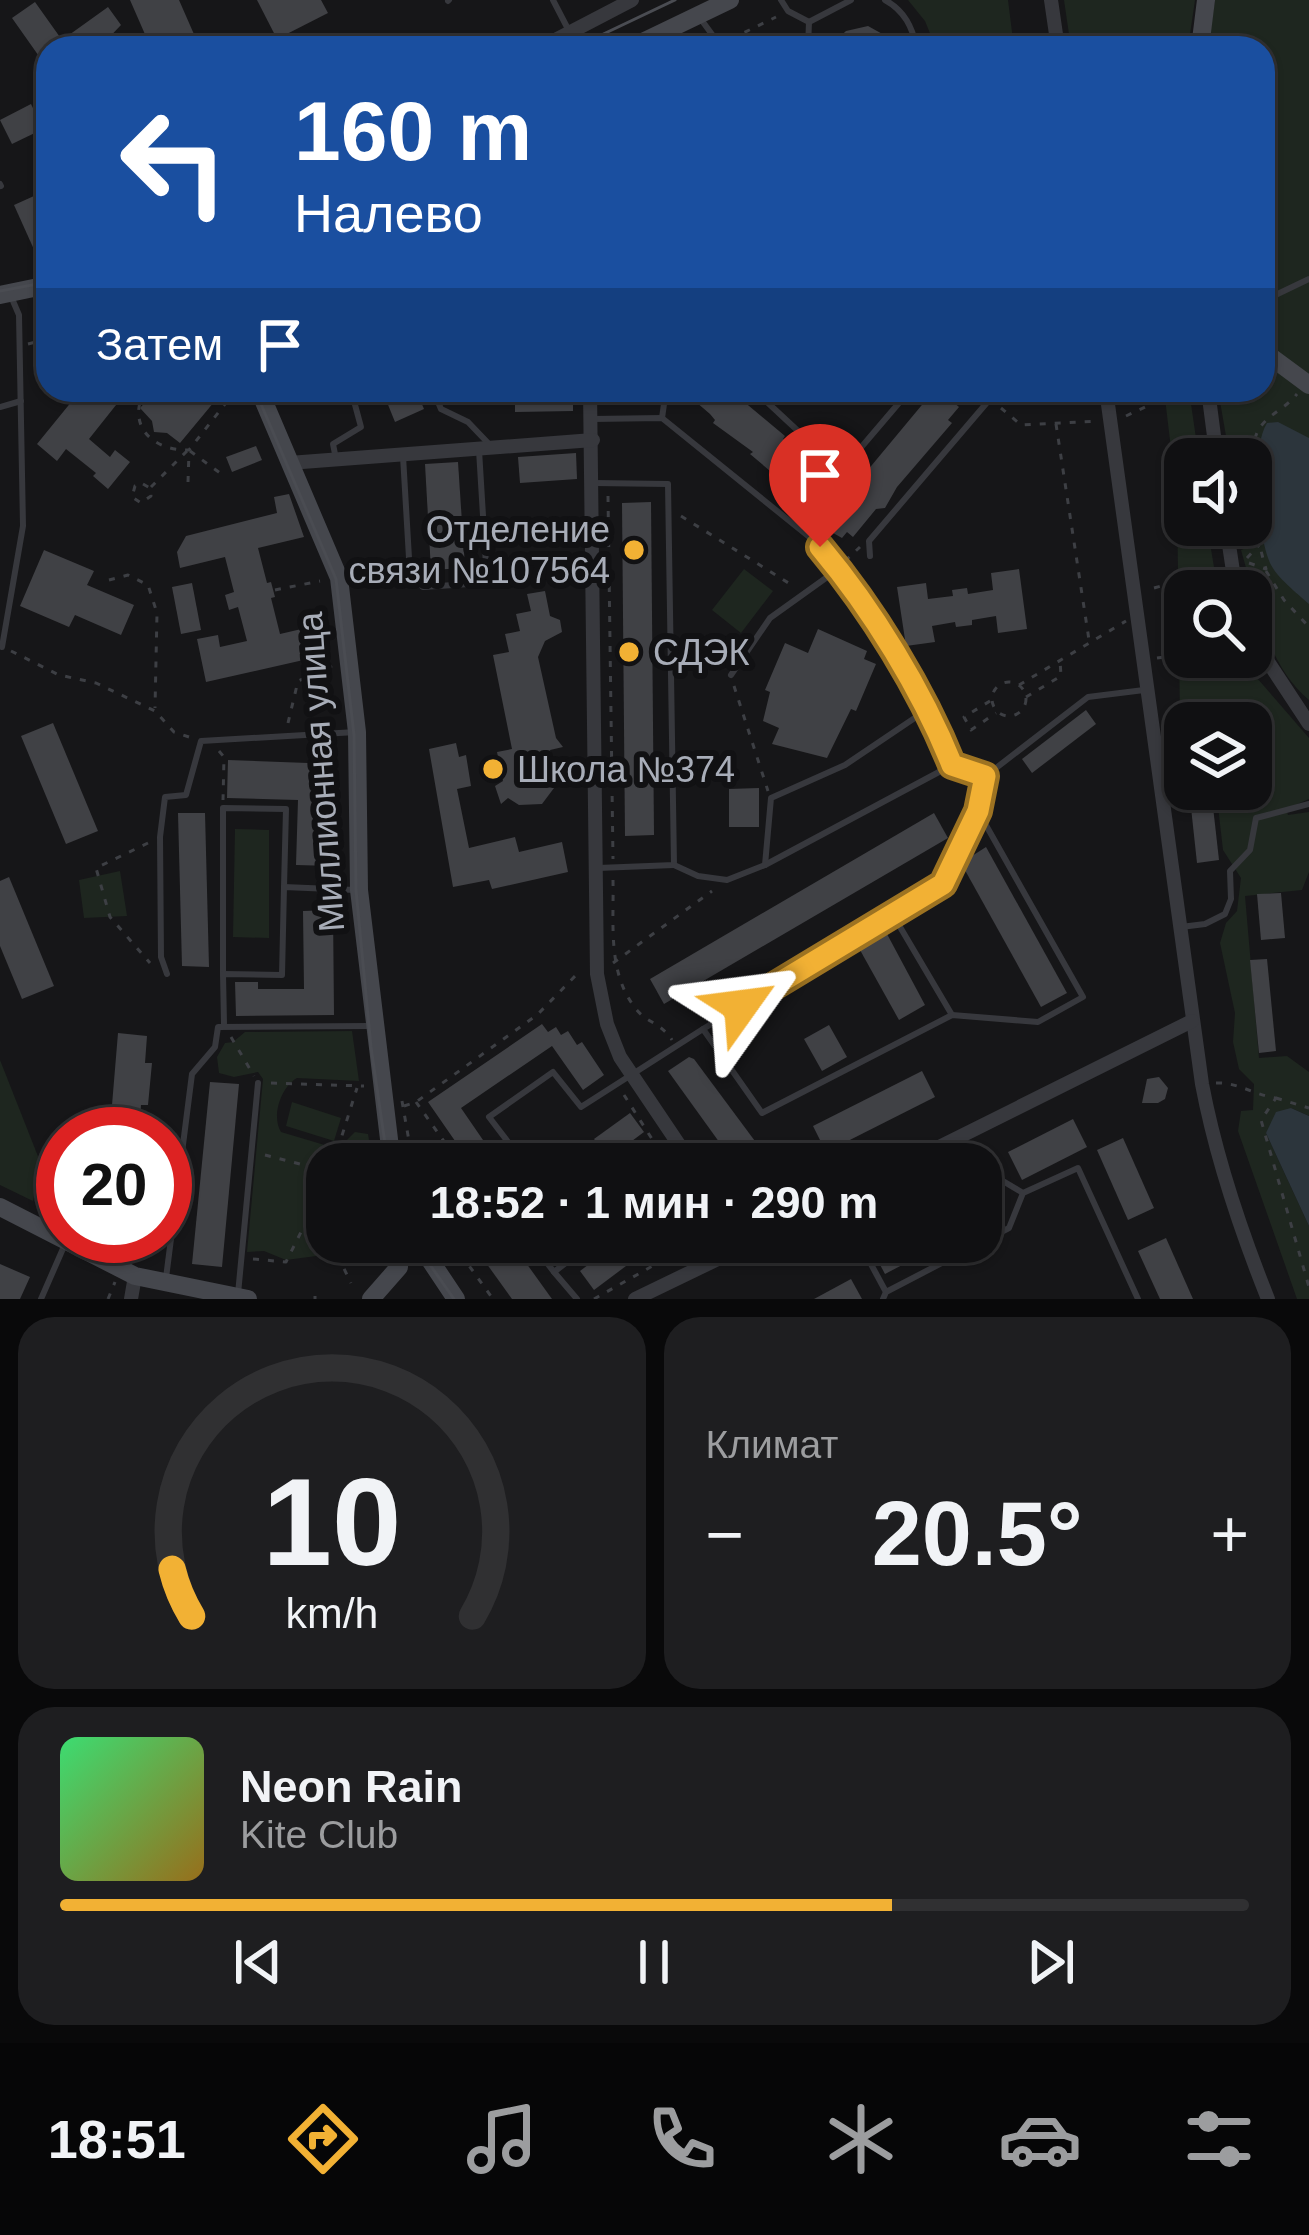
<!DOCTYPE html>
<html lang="ru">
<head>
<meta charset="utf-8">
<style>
	:root { --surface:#101012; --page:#1e1e20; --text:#f1f3f6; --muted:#9c9d9f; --line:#303032; --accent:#f2b134 }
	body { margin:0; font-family:Arial,sans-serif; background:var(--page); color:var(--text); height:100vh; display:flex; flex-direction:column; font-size:45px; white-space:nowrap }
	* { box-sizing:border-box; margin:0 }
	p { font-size:39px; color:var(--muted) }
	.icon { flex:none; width:66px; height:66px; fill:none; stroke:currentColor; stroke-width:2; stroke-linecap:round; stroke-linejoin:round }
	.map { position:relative; height:1299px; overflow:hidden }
	.drawer { display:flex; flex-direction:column; gap:18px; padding:18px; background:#09090a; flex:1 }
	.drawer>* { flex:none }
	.banner { position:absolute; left:36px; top:36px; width:1239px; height:366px; border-radius:36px; box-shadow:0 3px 9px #0004,0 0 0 3px var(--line); background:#1a4fa0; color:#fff; overflow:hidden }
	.buttons { position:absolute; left:1164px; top:438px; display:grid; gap:24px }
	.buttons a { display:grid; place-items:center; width:108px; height:108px; border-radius:24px; background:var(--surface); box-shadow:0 3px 9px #0004,0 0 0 3px var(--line); font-size:60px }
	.speed { position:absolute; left:36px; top:1107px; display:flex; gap:24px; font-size:60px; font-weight:700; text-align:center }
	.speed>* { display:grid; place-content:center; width:156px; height:156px; border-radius:50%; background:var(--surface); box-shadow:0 3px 9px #0004,0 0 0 3px var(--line); line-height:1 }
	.speed .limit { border:18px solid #d22; background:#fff; color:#111 }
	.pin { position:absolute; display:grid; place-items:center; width:102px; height:102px; color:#fff; margin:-123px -51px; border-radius:50% 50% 50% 0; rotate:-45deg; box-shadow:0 0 12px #0007 }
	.pin .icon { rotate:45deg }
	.me { position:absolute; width:132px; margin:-66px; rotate:59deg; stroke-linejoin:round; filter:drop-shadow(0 0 9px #0008) }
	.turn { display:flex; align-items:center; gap:42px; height:252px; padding:0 60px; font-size:54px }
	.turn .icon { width:156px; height:156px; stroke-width:2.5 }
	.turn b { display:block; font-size:84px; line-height:102px }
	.then { display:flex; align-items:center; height:114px; padding:0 60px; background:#0003; gap:24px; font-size:45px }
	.big { font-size:90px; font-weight:800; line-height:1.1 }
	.drawer .tile { flex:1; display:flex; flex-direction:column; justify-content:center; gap:18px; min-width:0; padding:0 42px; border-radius:36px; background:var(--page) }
	.drawer .dial { align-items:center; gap:0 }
	.dial svg { height:312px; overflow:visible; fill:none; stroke:var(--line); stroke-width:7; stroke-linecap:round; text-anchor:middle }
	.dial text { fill:var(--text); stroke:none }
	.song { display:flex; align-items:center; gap:36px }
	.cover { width:144px; height:144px; border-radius:18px; background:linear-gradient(135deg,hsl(140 70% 55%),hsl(40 70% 35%)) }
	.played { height:12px; border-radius:6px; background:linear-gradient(90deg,var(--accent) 70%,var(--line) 70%) }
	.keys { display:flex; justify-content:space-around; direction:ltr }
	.heat { display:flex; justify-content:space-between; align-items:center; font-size:66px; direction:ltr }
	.drawer .tiles { flex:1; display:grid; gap:18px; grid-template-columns:1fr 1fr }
	.tile:last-child { grid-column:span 2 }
	.trip { position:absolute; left:306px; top:1143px; width:696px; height:120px; border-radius:36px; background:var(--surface); box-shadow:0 3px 9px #0004,0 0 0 3px var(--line); font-weight:800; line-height:120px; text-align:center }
	.dock { display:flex; height:192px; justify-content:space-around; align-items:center; background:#060607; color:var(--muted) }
	.dock .icon { width:84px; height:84px }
	.dock .selected { color:var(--accent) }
	.dock b { font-size:54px; color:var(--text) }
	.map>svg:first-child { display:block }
	.green { fill:#1e261f }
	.water { fill:#2c353c }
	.building { fill:#404145 }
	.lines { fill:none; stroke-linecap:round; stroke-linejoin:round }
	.path { stroke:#3d3f44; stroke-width:3; stroke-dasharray:6 9; stroke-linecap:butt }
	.lane { stroke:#37383d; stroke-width:6 }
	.street { stroke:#37383d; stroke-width:14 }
	.secondary { stroke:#45474d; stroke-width:18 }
	.tram { stroke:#4a4c52; stroke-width:3 }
	.route-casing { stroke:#9d7322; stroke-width:30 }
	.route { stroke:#f2b134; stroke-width:21 }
	.poi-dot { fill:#f2b134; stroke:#111113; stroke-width:4.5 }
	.labels { text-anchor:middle; stroke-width:12; stroke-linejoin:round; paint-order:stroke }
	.poi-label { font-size:36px; fill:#a8adb8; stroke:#111113; text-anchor:start }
	.street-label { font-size:36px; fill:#a8adb8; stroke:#111113 }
</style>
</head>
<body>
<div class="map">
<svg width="1309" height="1299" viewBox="0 0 1309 1299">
	<rect width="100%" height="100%" fill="#161618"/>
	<g class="green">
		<path d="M908,0H1008L1014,48H936L925,21Z"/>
		<path d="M1064,0H1195L1188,48H1071Z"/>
		<path d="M1215,0H1309V700C1266,664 1256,601 1241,550L1251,546L1241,525H1251V459H1230L1218,390H1263V48H1208Z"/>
		<path d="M1164,390H1189L1199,459H1185V525H1207L1218,591H1185V657H1249L1257,678L1309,738V799L1286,809L1288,815L1309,812V872L1302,890L1245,896L1259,1058L1287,1056L1309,1072V1116L1291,1108L1266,1133L1309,1226V1299H1297L1238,1131L1241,1111L1253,1110L1254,1084L1239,1069L1233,1042L1235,1013L1220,943L1226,923L1237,911L1241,878L1223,850L1216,789H1251V723H1208L1207,717L1180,720L1177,499Z"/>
		<path d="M744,569L773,591L741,633L712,610Z"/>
		<path d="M235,829L269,830V938L233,937Z"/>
		<path d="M120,871L127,916L84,918L79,880Z"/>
		<path d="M352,1031L359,1081L297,1078C281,1087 271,1116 281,1132L338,1149L355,1132L368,1134L373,1164H327V1242H339L343,1259L324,1255L286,1260L264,1251L247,1252L263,1079L258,1072L234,1077L219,1073L217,1057L225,1043L233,1042L245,1032Z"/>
		<path d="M0,1060L41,1164L33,1201L0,1185Z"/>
		<path d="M292,1102L341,1118L334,1141L286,1126Z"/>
	</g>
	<g class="water">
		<path d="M1278,422L1309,438V604C1297,593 1277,578 1270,563C1257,533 1250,451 1267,423Z"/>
		<path d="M1291,1108L1309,1116V1226L1266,1133L1276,1112Z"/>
	</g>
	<g class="building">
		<path d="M130,0H179L200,48H151Z"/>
		<path d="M257,0H321L328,13L277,39Z"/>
		<path d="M35,2L62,40L108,7L121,25L99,48H48V69L12,18Z"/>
		<path d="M868,26L886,36L895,48H828L846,31Z"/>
		<path d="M31,104L43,129L12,144L0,120Z"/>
		<path d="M34,196L48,226V249L36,254L14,205Z"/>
		<path d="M81,390H108L120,400L89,439L110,457L115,450L130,462L108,489L93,476L96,473L66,449L57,461L37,444Z"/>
		<path d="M156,390H224L180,443L167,433L154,432L152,421L140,408Z"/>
		<path d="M382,390H416L424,409L395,422Z"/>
		<path d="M515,390H573V411L515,412Z"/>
		<path d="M682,390H722L736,395L785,436L783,439L797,451L794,454L819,475L815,478L842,501L931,394L939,390L959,407L948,420L952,423L897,487L885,508L876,509L853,537L847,532L842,538L819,525L823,521L785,493L776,476L750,454L753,452L713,423L715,420L710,414Z"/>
		<path d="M256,446L262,460L232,472L226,457Z"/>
		<path d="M576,453L577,479L520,483L518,457Z"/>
		<path d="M458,462L465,568L431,570L425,464Z"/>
		<path d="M289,494L304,537L258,548L267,583L271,582L275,597L271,598L280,634L323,624L330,654L206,682L197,639L218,635L220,647L247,641L238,607L229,610L225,595L234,592L225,557L180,568L177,552L186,536L277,513L274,497Z"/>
		<path d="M651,502L654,835L625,836L622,503Z"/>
		<path d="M44,550L94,571L87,585L134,605L121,635L75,615L69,627L20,606Z"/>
		<path d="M1019,569L1027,629L998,633L996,616L972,620V625L956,627L955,622L932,626L935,642L906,646L897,587L926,583L928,599L953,596L952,590L967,588L968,594L993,590L991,573Z"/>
		<path d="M192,583L201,630L181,634L172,587Z"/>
		<path d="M545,591L550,616L560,620L562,632L545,641L538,657L556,738L563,747L550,750L557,784L542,804L519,805L508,798L501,804L495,786L503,781L497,752L512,749L493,655L509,652L505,634L520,631L516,614L531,611L527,594Z"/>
		<path d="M818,629L867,651L864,659L876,664L856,711L851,709L827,758L772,744L779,728L763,721L770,692L765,690L785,643L808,653Z"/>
		<path d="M1086,710L1096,724L1032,773L1022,759Z"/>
		<path d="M53,723L98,831L66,844L21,736Z"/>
		<path d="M456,743L459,757L466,755L471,786L457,789L469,848L515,837L519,852L562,842L568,872L492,889L489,880L453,887L429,749Z"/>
		<path d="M228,760L335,764L332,866L296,865L298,800L227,798Z"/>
		<path d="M759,788V827H729V789Z"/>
		<path d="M1189,789H1211L1219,860L1197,863Z"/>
		<path d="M178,813H205L209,967L182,966Z"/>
		<path d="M934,813L948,838L664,1004L650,979Z"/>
		<path d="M986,847L1067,993L1041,1007L961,863Z"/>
		<path d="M9,877L54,986L22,999L0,946V881Z"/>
		<path d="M1281,893L1285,938L1261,940L1257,894Z"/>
		<path d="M333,910L334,1015L236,1016L235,982H258V989H304L303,911Z"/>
		<path d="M887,934L925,1005L899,1020L860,950Z"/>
		<path d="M1267,959L1276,1051L1259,1053L1250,960Z"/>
		<path d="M542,1024L548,1032L556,1027L561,1035L568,1031L577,1045L582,1042L604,1075L583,1090L552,1046L461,1108L494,1156L482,1164H471L428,1102Z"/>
		<path d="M829,1025L847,1057L822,1071L804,1039Z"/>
		<path d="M118,1033L147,1036L145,1063H152L148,1105H141L139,1131L110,1129Z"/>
		<path d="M689,1057L694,1059L772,1164H735L668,1071Z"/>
		<path d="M922,1071L935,1097L826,1152L813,1126Z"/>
		<path d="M1159,1077L1168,1088L1165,1099L1158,1103H1142L1147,1079Z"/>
		<path d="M210,1082L239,1084L222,1267L192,1264Z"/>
		<path d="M630,1113L644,1132L609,1158L594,1139Z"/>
		<path d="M1073,1119L1087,1147L1022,1180L1008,1152Z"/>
		<path d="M1123,1138L1154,1208L1128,1220L1097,1150Z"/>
		<path d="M1166,1238L1193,1299H1160L1138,1251Z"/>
		<path d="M471,1242H511L552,1299H512Z"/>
		<path d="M618,1242H658L594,1290L580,1271Z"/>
		<path d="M878,1242H946L885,1274L870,1246Z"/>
		<path d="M0,1264L30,1277L20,1299H0Z"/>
		<path d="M851,1279L862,1299H814Z"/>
	</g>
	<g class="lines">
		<g class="path">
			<path d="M731,39L776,17"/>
			<path d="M28,344L48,339"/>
			<path d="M145,390C126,425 152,451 189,450L232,395L230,390"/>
			<path d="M1001,408L1021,425L1099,421"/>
			<path d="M1126,416L1181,390"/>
			<path d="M1056,424L1089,640"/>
			<path d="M190,451L220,473"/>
			<path d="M188,482L189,452"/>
			<path d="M143,484L150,488L151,496L141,503L132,497L135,486Z"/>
			<path d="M151,487L187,451"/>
			<path d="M608,496L613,859"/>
			<path d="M681,516L795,587"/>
			<path d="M1247,558L1259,545"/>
			<path d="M845,561L860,547"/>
			<path d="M1249,563L1266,569C1256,537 1240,454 1261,426C1271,413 1286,408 1297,394"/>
			<path d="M1266,571L1284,600L1309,627"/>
			<path d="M109,580L128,575L148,585L157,613L155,708"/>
			<path d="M1154,588L1216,570"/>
			<path d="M275,590L320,581"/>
			<path d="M11,651L59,675L96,683L155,711L174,732L189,737"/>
			<path d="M1157,658L1185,654"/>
			<circle cx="1009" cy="699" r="17"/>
			<path d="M1019,685L1126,621"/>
			<path d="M734,686L768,791"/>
			<path d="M1026,697L1061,676L1060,660"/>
			<path d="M990,701L964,717L971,730L996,713"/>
			<path d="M288,723L298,681L332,666"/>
			<path d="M219,751L224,757L223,800"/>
			<path d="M148,843L96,868L110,917L150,963"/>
			<path d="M613,880C614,924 607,973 636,1009C648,1024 659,1021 672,1040"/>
			<path d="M613,963L712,891"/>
			<path d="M231,1037L254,1076"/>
			<path d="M271,1083L364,1086"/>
			<path d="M1216,1083C1238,1082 1254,1095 1276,1098L1261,1120L1309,1287"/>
			<path d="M624,1095L668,1164"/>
			<path d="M1276,1098L1309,1108"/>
			<path d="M402,1101L413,1164"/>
			<path d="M416,1102L460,1164"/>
			<path d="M404,1106L416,1102L537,1015L581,970"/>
			<path d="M265,1155L327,1171"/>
			<path d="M49,1159L63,1190"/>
			<path d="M333,1164L357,1088"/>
			<path d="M552,1164L569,1151L578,1164"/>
			<path d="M315,1210L327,1235"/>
			<path d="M331,1242L351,1283"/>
			<path d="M452,1242L493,1299"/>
			<path d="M253,1259L286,1262L327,1180"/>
			<path d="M108,1299L115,1282"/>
			<path d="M315,1299V1296"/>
			<path d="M594,1299L695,1242"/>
		</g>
		<g class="lane">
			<path d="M553,0L568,29"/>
			<path d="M781,0L788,11L809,22"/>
			<path d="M885,0C905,11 912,27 917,48"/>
			<path d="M448,1L449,0"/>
			<path d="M700,18L722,48"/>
			<path d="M808,48L809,22L851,0"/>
			<path d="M0,184L1,186"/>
			<path d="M1263,301L1309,279"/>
			<path d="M433,390L441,409L468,422L489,444"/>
			<path d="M754,390L841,471L910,390"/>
			<path d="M0,407L21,401"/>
			<path d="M662,418L666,390"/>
			<path d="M593,419L662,418L813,540L838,569L929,709L952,765"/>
			<path d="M403,456L410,575L423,587L469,584L486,565L479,450"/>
			<path d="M336,459L333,444L361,427L351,390"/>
			<path d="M594,483L668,484L674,865L598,868"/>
			<path d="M870,556L869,541L990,399L977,390"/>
			<path d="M2,647L23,526L19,315L10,294"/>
			<path d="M731,675L770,618L837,570"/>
			<path d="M987,775L1088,697L1144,690"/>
			<path d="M765,865L771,798L845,765L928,709"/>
			<path d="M893,915L952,1015"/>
			<path d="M1181,927L1205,924L1225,914L1231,899L1230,871L1250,850L1256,818L1309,804"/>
			<path d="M167,974L161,957L160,837L165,797L186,795L201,741L356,732"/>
			<path d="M223,974V808L286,809L284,887"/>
			<path d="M224,1024L223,974L282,975L284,887L355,890"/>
			<path d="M703,1029L943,883L978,811"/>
			<path d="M946,1147L974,1164"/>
			<path d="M518,1155L489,1117L553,1072L581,1107L703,1029L762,1113L952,1015L1038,1022L1083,997L978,811L985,776L952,765L765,865L727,880L698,876L674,865"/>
			<path d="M981,1168L1023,1193"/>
			<path d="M531,1242L554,1272L593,1242"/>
			<path d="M859,1242L886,1292"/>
			<path d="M554,1272L577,1299"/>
			<path d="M166,1278L192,1074L215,1047L218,1027L369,1026"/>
			<path d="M238,1294L258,1083"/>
			<path d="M41,1299L65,1244"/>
			<path d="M883,1299L886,1292L1009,1228L1023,1193L1078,1168L1138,1299"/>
		</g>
		<g class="street">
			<path d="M1051,0L1058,48"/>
			<path d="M540,48L632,0"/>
			<path d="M590,390L597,974L607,1024L620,1057L692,1164"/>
			<path d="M1106,390L1202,1084C1216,1158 1240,1229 1268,1299"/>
			<path d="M1208,390L1217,459"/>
			<path d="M289,463L593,440"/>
			<path d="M1226,525L1236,591"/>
			<path d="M1251,636L1309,724"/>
			<path d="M905,1164L1192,1021"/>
			<path d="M131,1299L135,1276"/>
			<path d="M635,1299L753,1242"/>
		</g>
		<g class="secondary">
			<path d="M630,48L730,0"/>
			<path d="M1200,48L1206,0"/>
			<path d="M0,295L48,285"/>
			<path d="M1263,351L1309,385"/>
			<path d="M259,390L339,578L357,732L359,890L392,1164"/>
			<path d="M0,1207L135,1276L248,1299"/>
			<path d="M418,1242L456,1299"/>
			<path d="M371,1299L399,1267L400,1242"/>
		</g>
		<g class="tram">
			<path d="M574,48L675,0"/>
			<path d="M0,291L48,282"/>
			<path d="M255,390L336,579L354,735L356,890L371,1047L388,1164"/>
			<path d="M414,1242L454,1299"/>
		</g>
	</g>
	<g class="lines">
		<defs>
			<path id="route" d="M741,1006L943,884L978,811L985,776L952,765C922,690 872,609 820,547"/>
		</defs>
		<use href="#route" class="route-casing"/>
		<use href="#route" class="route"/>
	</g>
	<g class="poi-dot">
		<circle cx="634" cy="550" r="12"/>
		<circle cx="629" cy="652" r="12"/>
		<circle cx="493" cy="769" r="12"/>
	</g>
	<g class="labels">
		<g class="poi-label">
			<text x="610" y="542" text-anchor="end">Отделение<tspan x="610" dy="41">связи №107564</tspan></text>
			<text x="653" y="665">СДЭК</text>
			<text x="517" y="782">Школа №374</text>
		</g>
		<g class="street-label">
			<text transform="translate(320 772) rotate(-94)" y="13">Миллионная улица</text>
		</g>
	</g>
</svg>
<div class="buttons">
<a><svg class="icon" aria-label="sound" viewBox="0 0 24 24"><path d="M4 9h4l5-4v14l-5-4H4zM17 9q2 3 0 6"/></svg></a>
<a><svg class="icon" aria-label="search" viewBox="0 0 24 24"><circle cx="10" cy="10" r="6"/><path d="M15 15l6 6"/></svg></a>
<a><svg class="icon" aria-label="layers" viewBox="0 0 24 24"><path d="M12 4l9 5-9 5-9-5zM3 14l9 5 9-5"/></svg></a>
</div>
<div class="speed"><div class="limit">20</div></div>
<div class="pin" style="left:820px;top:547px;background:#d93025"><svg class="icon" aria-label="arrive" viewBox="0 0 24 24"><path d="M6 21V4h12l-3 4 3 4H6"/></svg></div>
<svg class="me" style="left:741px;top:1006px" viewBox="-20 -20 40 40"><path d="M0-17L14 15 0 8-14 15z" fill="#f2b134" stroke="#fff" stroke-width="4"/></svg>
<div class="trip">18:52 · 1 мин · 290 m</div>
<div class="banner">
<div class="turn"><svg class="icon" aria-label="left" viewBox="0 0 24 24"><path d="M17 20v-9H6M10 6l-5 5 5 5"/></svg><div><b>160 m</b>Налево</div></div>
<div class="then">Затем<svg class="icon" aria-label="arrive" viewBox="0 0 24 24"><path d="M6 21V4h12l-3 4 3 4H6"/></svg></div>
</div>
</div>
<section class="drawer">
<div class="tiles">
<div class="tile dial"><svg viewBox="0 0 100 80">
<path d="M14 69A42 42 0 1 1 86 69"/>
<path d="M14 69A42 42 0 0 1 9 57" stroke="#f2b134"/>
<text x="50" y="56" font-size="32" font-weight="700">10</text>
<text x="50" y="72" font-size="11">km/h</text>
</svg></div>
<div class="tile"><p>Климат</p>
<div class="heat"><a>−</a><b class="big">20.5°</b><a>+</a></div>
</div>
<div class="tile">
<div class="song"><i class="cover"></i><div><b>Neon Rain</b><p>Kite Club</p></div></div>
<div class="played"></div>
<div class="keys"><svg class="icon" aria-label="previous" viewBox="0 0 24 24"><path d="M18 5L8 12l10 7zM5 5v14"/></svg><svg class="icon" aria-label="pause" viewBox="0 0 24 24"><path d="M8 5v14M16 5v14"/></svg><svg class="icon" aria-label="next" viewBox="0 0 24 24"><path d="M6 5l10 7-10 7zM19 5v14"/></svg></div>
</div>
</div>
</section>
<nav class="dock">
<b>18:51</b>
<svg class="icon selected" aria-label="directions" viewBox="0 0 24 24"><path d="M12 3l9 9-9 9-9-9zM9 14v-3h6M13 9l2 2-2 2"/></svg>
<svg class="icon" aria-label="music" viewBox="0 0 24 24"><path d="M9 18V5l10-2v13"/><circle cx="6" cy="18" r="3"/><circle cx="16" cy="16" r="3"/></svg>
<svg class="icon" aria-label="phone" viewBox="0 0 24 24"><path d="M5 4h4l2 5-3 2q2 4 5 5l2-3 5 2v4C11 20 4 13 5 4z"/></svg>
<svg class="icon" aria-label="climate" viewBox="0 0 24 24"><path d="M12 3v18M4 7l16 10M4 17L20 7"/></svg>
<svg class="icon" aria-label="car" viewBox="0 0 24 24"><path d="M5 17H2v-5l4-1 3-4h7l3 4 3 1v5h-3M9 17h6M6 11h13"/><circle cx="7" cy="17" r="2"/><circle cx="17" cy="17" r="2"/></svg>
<svg class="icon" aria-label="filters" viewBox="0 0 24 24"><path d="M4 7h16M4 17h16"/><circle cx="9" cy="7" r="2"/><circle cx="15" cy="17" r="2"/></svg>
</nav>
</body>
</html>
